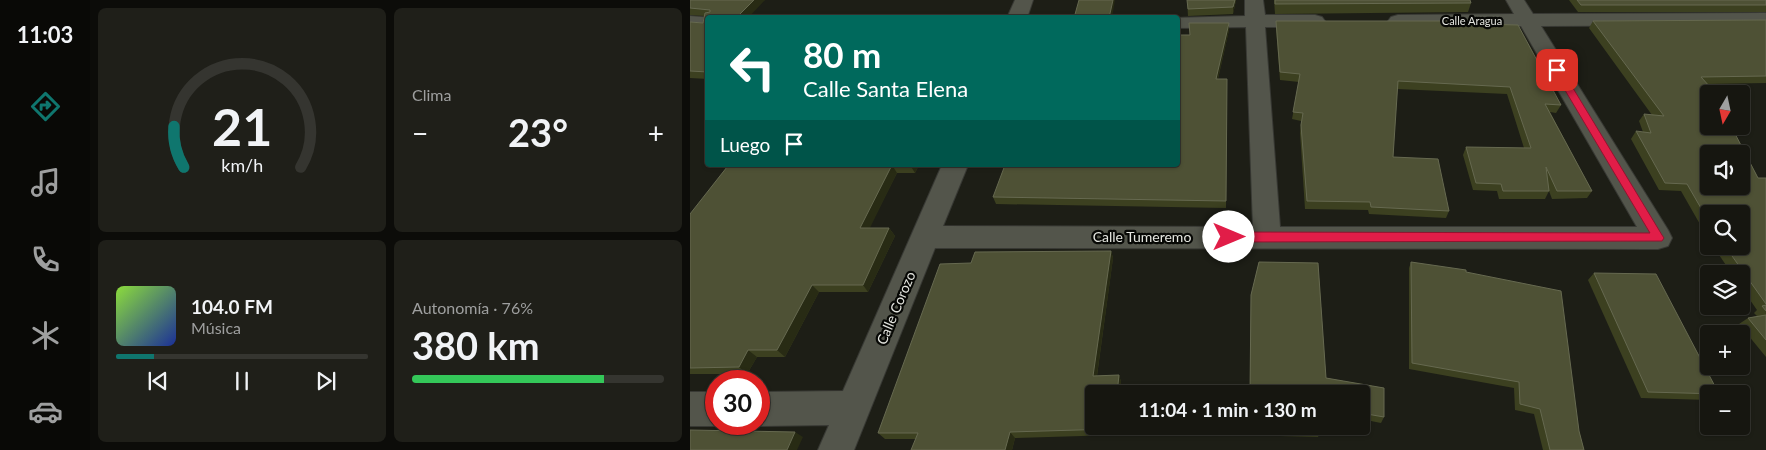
<!DOCTYPE html>
<html lang="es">
<head>
<meta charset="utf-8">
<style>
	:root { --surface:#161610; --page:#1f1f19; --text:#f1f3f6; --muted:#9e9f9f; --line:#353530; --accent:#0f766e }
	body { margin:0; font-family:Lato,sans-serif; background:var(--page); color:var(--text); height:100vh; display:flex; flex-direction:column; font-size:19px; white-space:nowrap }
	* { box-sizing:border-box; margin:0 }
	p { font-size:16px; color:var(--muted) }
	.icon { flex:none; width:28px; height:28px; fill:none; stroke:currentColor; stroke-width:2; stroke-linecap:round; stroke-linejoin:round }
	.map { position:relative; flex:1; overflow:hidden }
	.panel { display:flex; flex-direction:column; gap:8px; padding:8px; background:#0c0c09; width:600px }
	.panel>* { flex:none }
	.guide { position:absolute; left:15px; top:15px; width:475px; height:152px; border-radius:5px; box-shadow:0 1px 4px #0004,0 0 0 1px var(--line); background:#00695c; color:#fff; overflow:hidden }
	.needle { width:32px; rotate:189deg }
	.fabs { position:absolute; left:1010px; top:85px; display:grid; gap:10px }
	.fabs a { display:grid; place-items:center; width:50px; height:50px; border-radius:5px; background:var(--surface); box-shadow:0 1px 4px #0004,0 0 0 1px var(--line); font-size:25px }
	.speed { position:absolute; left:15px; top:370px; display:flex; gap:10px; font-size:25px; font-weight:700; text-align:center }
	.speed>* { display:grid; place-content:center; width:65px; height:65px; border-radius:50%; background:var(--surface); box-shadow:0 1px 4px #0004,0 0 0 1px var(--line); line-height:1 }
	.speed .limit { border:8px solid #d22; background:#fff; color:#111 }
	.pin { position:absolute; display:grid; place-items:center; width:42px; height:42px; color:#fff; margin:-21px; border-radius:10px; box-shadow:0 2px 8px #0006 }
	.me { position:absolute; width:55px; margin:-28px; rotate:90deg; stroke-linejoin:round; filter:drop-shadow(0 0 4px #0008) }
	.turn { display:flex; align-items:center; gap:18px; height:105px; padding:0 15px; font-size:22px }
	.turn .icon { width:65px; height:65px; stroke-width:2.5 }
	.turn b { display:block; font-size:35px; line-height:42px }
	.then { display:flex; align-items:center; height:48px; padding:0 15px; background:#0003; gap:10px; font-size:19px }
	.big { font-size:38px; font-weight:700; line-height:1.1 }
	.panel .card { flex:1; display:flex; flex-direction:column; justify-content:center; gap:8px; min-width:0; padding:0 18px; border-radius:8px; background:var(--page) }
	.panel .dial { align-items:center; gap:0 }
	.dial svg { height:130px; overflow:visible; fill:none; stroke:var(--line); stroke-width:7; stroke-linecap:round; text-anchor:middle }
	.dial text { fill:var(--text); stroke:none }
	.song { display:flex; align-items:center; gap:15px }
	.cover { width:60px; height:60px; border-radius:8px; background:linear-gradient(135deg,hsl(90 70% 55%),hsl(230 70% 35%)) }
	.played { height:5px; border-radius:2px; background:linear-gradient(90deg,var(--accent) 15%,var(--line) 15%) }
	.keys { display:flex; justify-content:space-around; direction:ltr }
	.heat { display:flex; justify-content:space-between; align-items:center; font-size:28px; direction:ltr }
	.charge { height:8px; border-radius:4px; background:linear-gradient(90deg,#34c759 76%,var(--line) 0) }
	.panel .tiles { flex:1; display:grid; gap:8px; grid-template-columns:repeat(2,1fr) }
	.trip { position:absolute; left:395px; top:385px; width:285px; height:50px; border-radius:5px; background:var(--surface); box-shadow:0 1px 4px #0004,0 0 0 1px var(--line); font-weight:700; line-height:50px; text-align:center }
	main { display:flex; flex:1; min-height:0 }
	.tab-bar { display:flex; flex-direction:column; width:90px; justify-content:space-around; align-items:center; background:#090906; color:var(--muted) }
	.tab-bar .icon { width:35px; height:35px }
	.tab-bar .active { color:var(--accent) }
	.tab-bar b { font-size:22px; color:var(--text) }
	.map>svg:first-child { display:block }
	.lines { fill:none; stroke-linecap:round; stroke-linejoin:round }
	.minor-casing { stroke:#383934; stroke-width:2 }
	.minor { fill:#53554b; fill-rule:evenodd }
	.wall { fill:#3c4020 }
	.shaded-wall { fill:#282b14 }
	.building { fill:#4e5135; stroke:#666950; fill-rule:evenodd }
	.route { fill:#e11d48; stroke:#92132f }
	.labels { text-anchor:middle; stroke-width:4.5; stroke-linejoin:round; paint-order:stroke }
	.far-street-label { font-size:11px; fill:#e5e6e0; stroke:#070805 }
	.street-label { font-size:14px; fill:#e5e6e0; stroke:#070805 }
</style>
</head>
<body>
<main>
<nav class="tab-bar">
<b>11:03</b>
<svg class="icon active" aria-label="directions" viewBox="0 0 24 24"><path d="M12 3l9 9-9 9-9-9zM9 14v-3h6M13 9l2 2-2 2"/></svg>
<svg class="icon" aria-label="music" viewBox="0 0 24 24"><path d="M9 18V5l10-2v13"/><circle cx="6" cy="18" r="3"/><circle cx="16" cy="16" r="3"/></svg>
<svg class="icon" aria-label="phone" viewBox="0 0 24 24"><path d="M5 4h4l2 5-3 2q2 4 5 5l2-3 5 2v4C11 20 4 13 5 4z"/></svg>
<svg class="icon" aria-label="climate" viewBox="0 0 24 24"><path d="M12 3v18M4 7l16 10M4 17L20 7"/></svg>
<svg class="icon" aria-label="car" viewBox="0 0 24 24"><path d="M5 17H2v-5l4-1 3-4h7l3 4 3 1v5h-3M9 17h6M6 11h13"/><circle cx="7" cy="17" r="2"/><circle cx="17" cy="17" r="2"/></svg>
</nav>
<section class="panel">
<div class="tiles">
<div class="card dial"><svg viewBox="0 0 100 80">
<path d="M14 69A42 42 0 1 1 86 69"/>
<path d="M14 69A42 42 0 0 1 8 44" stroke="#0f766e"/>
<text x="50" y="56" font-size="32" font-weight="700">21</text>
<text x="50" y="72" font-size="11">km/h</text>
</svg></div>
<div class="card"><p>Clima</p>
<div class="heat"><a>−</a><b class="big">23°</b><a>+</a></div>
</div>
<div class="card">
<div class="song"><i class="cover"></i><div><b>104.0 FM</b><p>Música</p></div></div>
<div class="played"></div>
<div class="keys"><svg class="icon" aria-label="previous" viewBox="0 0 24 24"><path d="M18 5L8 12l10 7zM5 5v14"/></svg><svg class="icon" aria-label="pause" viewBox="0 0 24 24"><path d="M8 5v14M16 5v14"/></svg><svg class="icon" aria-label="next" viewBox="0 0 24 24"><path d="M6 5l10 7-10 7zM19 5v14"/></svg></div>
</div>
<div class="card"><p>Autonomía · 76%</p><b class="big">380 km</b><div class="charge"></div></div>
</div>
</section>
<div class="map">
<svg width="1076" height="450" viewBox="0 0 1076 450">
	<rect width="100%" height="100%" fill="#1d1e16"/>
	<g class="lines">
		<defs>
			<g id="minor">
				<path d="M325,0H343L337,18H317Z"/>
				<path d="M555,0H573L575,15H625L632,17L635,21L632,25L625,27H575L590,227H947L831,26L708,27L701,25L698,21L701,17L708,15L824,14L816,0H834L843,14L1076,13V25L851,26L978,230L982,238L978,246L968,249L245,248L164,450H128L139,425L69,426L64,424H69V392L153,391L252,165H278L253,226L563,227L556,27L488,28V18H482L555,16Z"/>
				<path d="M0,16L24,18H18V28H0Z"/>
				<path d="M0,392H26V424H31L26,426H0Z"/>
			</g>
		</defs>
		<use href="#minor" class="minor-casing"/>
		<use href="#minor" class="minor"/>
	</g>
	<g class="wall">
		<path d="M0,0H75L18,18V79L0,78V22L13,23L14,16L0,15Z"/>
		<path d="M497,0H546L543,14L498,16Z"/>
		<path d="M584,0H780L781,3L778,12L585,14Z"/>
		<path d="M879,0H1076V12H888Z"/>
		<path d="M1076,20V83L1017,84L1068,178H1076V357L1049,324L1058,318L1067,316L1064,313L1067,310L1051,287V274H1042L1023,246H1051L1019,214V240L991,191L969,190L941,139L946,131L953,132L949,121L954,114L962,115L899,28L903,21Z"/>
		<path d="M586,21L788,24L871,105L866,113L860,112L902,191L897,198L862,199L859,191L855,199H809L807,191L783,190L773,155L776,147L834,148L817,94L707,89L703,157L759,211L756,218L679,214L678,210L615,209L610,133L611,121L602,119L609,82L590,80L586,29Z"/>
		<path d="M539,23V30L528,79H537L536,208L306,204L303,197L488,165L500,35Z"/>
		<path d="M84,165H229L225,173H207L179,228H199L205,236L178,292H129L95,357H67L57,374H0V214L82,167Z"/>
		<path d="M421,251L423,258L407,376L429,375L431,382L429,394H404L426,426L425,435L325,438L322,450H221L226,439H195L188,433Z"/>
		<path d="M569,262L628,263L636,378L694,388V417L691,423L671,419V394H560L561,295Z"/>
		<path d="M721,262L776,272L889,431L894,450H853L844,414L825,410L824,388L719,369V268Z"/>
		<path d="M904,273L1019,394V400L951,398L898,280Z"/>
		<path d="M548,426L630,432L628,437L548,435Z"/>
	</g>
	<g class="shaded-wall">
		<path d="M64,0H75L58,18H46Z"/>
		<path d="M423,0H425L422,18H419Z"/>
		<path d="M545,0H546L543,14V7Z"/>
		<path d="M539,23V30L526,87V79Z"/>
		<path d="M202,165L207,173L176,236L170,228Z"/>
		<path d="M220,165H229L225,173Z"/>
		<path d="M199,228L205,236L178,292L173,285Z"/>
		<path d="M421,251L423,258L406,382L403,376Z"/>
		<path d="M122,285L129,292L95,357L87,350Z"/>
		<path d="M58,350L67,357L57,374L49,367Z"/>
		<path d="M429,375L431,382L429,394H427Z"/>
		<path d="M423,426H426L425,435L422,429Z"/>
		<path d="M105,432L113,437L107,450H97Z"/>
		<path d="M320,432L325,438L322,450H315Z"/>
	</g>
	<g class="building">
		<path d="M0,0H64L46,18H18V72L0,71V22L13,23L15,13L20,12V10L0,8Z"/>
		<path d="M389,0H423L419,18H384Z"/>
		<path d="M497,0H545L543,7L498,9Z"/>
		<path d="M585,0H780L781,3L585,4Z"/>
		<path d="M887,0H1076V5H891Z"/>
		<path d="M1076,20V76L1011,77L1021,88L1024,94H1019V126H1041L1068,178H1076V304L1035,246H1051V214H1019V222L997,184L975,183L946,131L961,133L954,114L974,116L903,21ZM1019,154H1051V186H1019Z"/>
		<path d="M586,21H787L788,24L828,25L871,105L855,104L902,191H867L856,167L859,191H813L811,184L786,183L776,147L841,148L820,87L708,81L703,157L748,159L759,211L681,207L680,202L617,201L611,125L613,113L603,112L610,74L590,72Z"/>
		<path d="M499,23H539L526,79H537L536,201L303,197L315,165H488V35H500Z"/>
		<path d="M84,165H202L170,228H199L173,285H122L87,350H58L49,367L0,368V214L37,167H82Z"/>
		<path d="M421,251L403,376L429,375L427,394H404V426H423L422,429L320,432L315,450H221L228,433H188L250,264L281,263L285,252Z"/>
		<path d="M569,262L628,263L636,378L694,388V417L671,413V394H560L561,295Z"/>
		<path d="M721,262L776,270V272L871,291L889,431L894,450H860L850,409L830,404L829,382L722,363Z"/>
		<path d="M904,273L966,274L1029,394L958,392Z"/>
		<path d="M1076,305V311L1072,306Z"/>
		<path d="M1076,315V340L1058,318Z"/>
		<path d="M548,426H630V432L548,429Z"/>
		<path d="M0,430L105,432L97,450H0Z"/>
	</g>
	<path class="route" d="M867,68L872,70L972,235L974,238L972,241L539,242L533,237L539,232L960,233L863,70Z"/>
	<g class="labels">
		<g class="far-street-label">
			<text x="782" y="25">Calle Aragua</text>
		</g>
		<g class="street-label">
			<text x="452" y="242">Calle Tumeremo</text>
			<text transform="translate(206 308) rotate(-67)" y="5">Calle Corozo</text>
		</g>
	</g>
</svg>
<div class="fabs">
<a><svg class="needle" viewBox="-14 -14 28 28"><path d="M0-13l5 13h-10z" fill="#e53935"/><path d="M0 13l5-13h-10z" fill="#9e9f9f"/></svg></a>
<a><svg class="icon" aria-label="sound" viewBox="0 0 24 24"><path d="M4 9h4l5-4v14l-5-4H4zM17 9q2 3 0 6"/></svg></a>
<a><svg class="icon" aria-label="search" viewBox="0 0 24 24"><circle cx="10" cy="10" r="6"/><path d="M15 15l6 6"/></svg></a>
<a><svg class="icon" aria-label="layers" viewBox="0 0 24 24"><path d="M12 4l9 5-9 5-9-5zM3 14l9 5 9-5"/></svg></a>
<a>+</a>
<a>−</a>
</div>
<div class="speed"><div class="limit">30</div></div>
<div class="pin" style="left:867px;top:70px;background:#d93025"><svg class="icon" aria-label="arrive" viewBox="0 0 24 24"><path d="M6 21V4h12l-3 4 3 4H6"/></svg></div>
<svg class="me" style="left:539px;top:237px" viewBox="-20 -20 40 40"><circle r="19" fill="#fff"/><path d="M0-13L10 11 0 6-10 11z" fill="#e11d48"/></svg>
<div class="trip">11:04 · 1 min · 130 m</div>
<div class="guide">
<div class="turn"><svg class="icon" aria-label="left" viewBox="0 0 24 24"><path d="M17 20v-9H6M10 6l-5 5 5 5"/></svg><div><b>80 m</b>Calle Santa Elena</div></div>
<div class="then">Luego<svg class="icon" aria-label="arrive" viewBox="0 0 24 24"><path d="M6 21V4h12l-3 4 3 4H6"/></svg></div>
</div>
</div>
</main>
</body>
</html>
